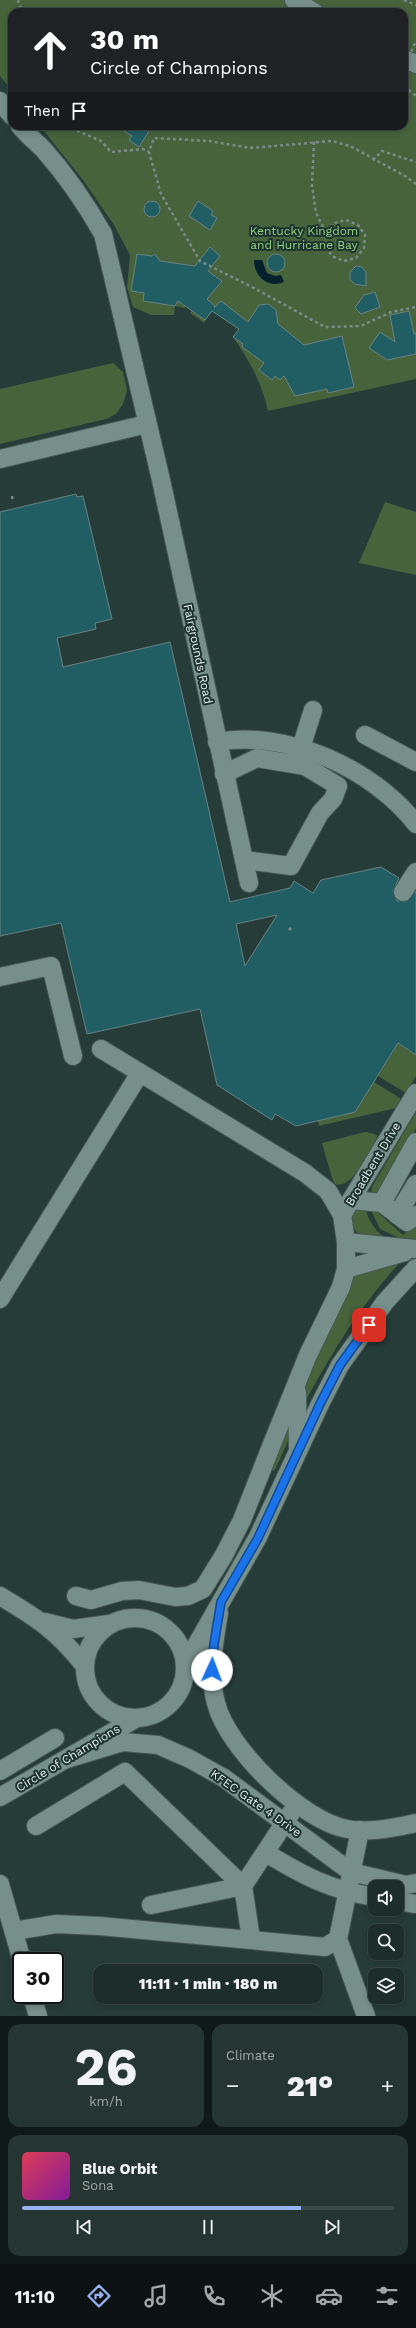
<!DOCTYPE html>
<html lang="en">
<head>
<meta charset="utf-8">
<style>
	:root { --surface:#1c2d2a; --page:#253532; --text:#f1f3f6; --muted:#a0a8a8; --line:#3a4947; --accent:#95b2f1 }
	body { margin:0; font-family:"Work Sans",sans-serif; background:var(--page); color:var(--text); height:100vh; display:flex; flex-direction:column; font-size:15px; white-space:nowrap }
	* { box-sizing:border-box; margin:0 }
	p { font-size:13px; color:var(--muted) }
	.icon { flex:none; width:22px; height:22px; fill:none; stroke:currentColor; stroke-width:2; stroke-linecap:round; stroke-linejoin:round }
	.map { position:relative; height:2016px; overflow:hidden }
	.details { display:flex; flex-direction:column; gap:8px; padding:8px; background:#0f1917; flex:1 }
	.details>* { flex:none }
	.top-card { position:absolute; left:8px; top:8px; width:400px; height:122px; border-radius:12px; box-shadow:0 2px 6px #0003,0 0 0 1px var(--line); background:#202124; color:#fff; overflow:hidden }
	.controls { position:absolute; left:368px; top:1880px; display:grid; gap:8px }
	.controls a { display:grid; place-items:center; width:36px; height:36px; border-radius:8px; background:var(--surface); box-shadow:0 2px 6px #0003,0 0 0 1px var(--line); font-size:20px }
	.speed { position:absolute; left:12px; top:1952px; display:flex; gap:8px; font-size:20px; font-weight:700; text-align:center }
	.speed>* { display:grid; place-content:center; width:52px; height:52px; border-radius:50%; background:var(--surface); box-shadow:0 2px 6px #0003,0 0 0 1px var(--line); line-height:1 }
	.speed .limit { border:2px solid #111; border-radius:6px; background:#fff; color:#111 }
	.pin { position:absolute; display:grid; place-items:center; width:34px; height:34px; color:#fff; margin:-17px; border-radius:8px; box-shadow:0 2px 6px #0006 }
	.me { position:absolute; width:44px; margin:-22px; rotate:2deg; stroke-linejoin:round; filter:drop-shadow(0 0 3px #0008) }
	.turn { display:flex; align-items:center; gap:14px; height:84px; padding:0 16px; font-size:18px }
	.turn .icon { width:52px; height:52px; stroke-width:2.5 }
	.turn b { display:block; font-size:28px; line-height:34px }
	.then { display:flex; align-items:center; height:38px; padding:0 16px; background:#0003; gap:8px; font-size:15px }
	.big { font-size:30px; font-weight:800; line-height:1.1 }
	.details .card { flex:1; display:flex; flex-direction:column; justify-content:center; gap:6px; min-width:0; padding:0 14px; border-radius:12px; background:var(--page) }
	.details .dial { align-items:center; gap:0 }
	.dial b { font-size:52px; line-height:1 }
	.song { display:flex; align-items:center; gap:12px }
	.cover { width:48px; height:48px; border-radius:6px; background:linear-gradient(135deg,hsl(350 70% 55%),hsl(290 70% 35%)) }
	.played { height:4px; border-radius:2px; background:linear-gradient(90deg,var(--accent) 75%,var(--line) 75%) }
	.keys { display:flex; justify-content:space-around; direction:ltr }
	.heat { display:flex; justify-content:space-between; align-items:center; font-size:22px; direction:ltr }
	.details .tiles { flex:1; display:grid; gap:8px; grid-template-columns:1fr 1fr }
	.card:last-child { grid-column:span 2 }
	.trip { position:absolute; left:93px; top:1964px; width:230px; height:40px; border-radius:12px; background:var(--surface); box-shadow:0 2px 6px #0003,0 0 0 1px var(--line); font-weight:800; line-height:40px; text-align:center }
	.tab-bar { display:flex; height:64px; justify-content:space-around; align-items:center; background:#0b1211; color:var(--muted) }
	.tab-bar .icon { width:28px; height:28px }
	.tab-bar .current { color:var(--accent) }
	.tab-bar b { font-size:18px; color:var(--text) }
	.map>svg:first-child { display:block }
	.green { fill:#46633c }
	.water { fill:#02212c }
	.building { fill:#215e63; stroke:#698284; fill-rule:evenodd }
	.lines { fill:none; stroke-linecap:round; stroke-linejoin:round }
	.minor-casing { stroke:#455854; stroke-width:20 }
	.path { stroke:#7a8c88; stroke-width:2.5; stroke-dasharray:3 3; stroke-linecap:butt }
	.minor { stroke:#778f8a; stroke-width:18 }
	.path-bridge { stroke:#7a8c88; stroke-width:2.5; stroke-dasharray:3 3; stroke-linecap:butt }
	.route-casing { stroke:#114b97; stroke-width:10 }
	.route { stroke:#1a73e8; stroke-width:7 }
	.labels { text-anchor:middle; stroke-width:4; stroke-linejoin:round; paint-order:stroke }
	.park-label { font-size:12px; fill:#92d27c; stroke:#1c322e }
	.street-label { font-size:12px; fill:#e2efec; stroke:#1c322e }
</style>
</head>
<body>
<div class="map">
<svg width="416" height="2016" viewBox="0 0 416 2016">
	<rect width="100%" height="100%" fill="#263c38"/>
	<g class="green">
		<path d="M0,0H416V379L268,411C262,383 249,360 233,337L239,328L221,317L223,315L213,309L204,323L190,313L195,307L185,305V308L175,306L174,315H151L133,307L127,287L130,255L114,225L83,180L40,126H404V12H12V91L0,76Z"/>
		<path d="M113,363L123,372L127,390L123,404L116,414L106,419L0,444V389Z"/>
		<path d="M385,502L416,512V575L359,563Z"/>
		<path d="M398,1043L413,1053L416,1050V1076L406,1093L378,1076Z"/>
		<path d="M374,1082L403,1100L396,1108L319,1126L318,1120L355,1112Z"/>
		<path d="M416,1112V1128L377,1197L371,1194L372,1187Z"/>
		<path d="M365,1132L375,1134L377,1136L375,1142C369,1153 352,1190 335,1184L332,1178L322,1143Z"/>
		<path d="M365,1207C368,1221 376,1232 388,1240L358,1234C351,1225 350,1218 355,1208L357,1210Z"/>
		<path d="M370,1208L375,1210L403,1235L416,1223V1240L398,1242L397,1237L380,1229Z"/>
		<path d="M403,1259C363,1302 333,1350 305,1402L306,1379L353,1278L357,1273Z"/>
		<path d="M292,1415V1432L275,1470L270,1471Z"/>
	</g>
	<path class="water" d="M254,260H262L267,273L275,276L281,275L284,282C268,289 254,276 254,260Z"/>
	<g class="building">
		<path d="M116,126H152L139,147L129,140L132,136Z"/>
		<circle cx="152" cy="209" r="8"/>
		<path d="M198,201L213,211L211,215L217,218L210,230L189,216Z"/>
		<path d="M210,247L220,256L208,271L222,281L207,299L215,306L214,308L221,301L248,322L259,305L268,304L276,310L278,324L304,345L342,336L354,387L328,393L327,389L295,396L284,376L280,380L275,376L272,380L259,370L264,363L242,347L243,344L233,337L239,329L212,311L205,320L178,301L175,306L143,301L144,293L131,291L137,254L152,256L155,254L160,261L195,266Z"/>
		<circle cx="276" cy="263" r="9"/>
		<path d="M356,266L362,267L366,272V286L355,284L350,280V272Z"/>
		<path d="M375,292L380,307L361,314L355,308L364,295Z"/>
		<path d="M409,311L414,334L416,333V354L387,360L369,348L380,332L395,342L390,315Z"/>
		<path d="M76,494L77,497L83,496L112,619L95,623L96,629L57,638L63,667L170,642L230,902L290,888L294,881L313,893L321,880L381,867L399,878L393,891L397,901H407L416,891V1055L398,1043L355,1112L296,1126L275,1114L272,1120L217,1085L200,1009L87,1034L61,923L0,936V512ZM277,915L245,966L236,924Z"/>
	</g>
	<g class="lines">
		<defs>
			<g id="minor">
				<path d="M294,0L314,12"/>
				<path d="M404,59L416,64"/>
				<path d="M0,101L12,116"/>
				<path d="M20,126C27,135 36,142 44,150C67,176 86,204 103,234L161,480L249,883"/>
				<path d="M0,459L147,424"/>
				<path d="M365,735L416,762"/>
				<path d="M217,742C286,729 374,769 416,824"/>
				<path d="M301,748L313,710"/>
				<path d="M224,774L257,758L305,766L338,786L333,799L320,813L291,866L244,860"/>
				<path d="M403,892L416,872"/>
				<path d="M0,977L51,966L73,1056"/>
				<path d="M352,1200L382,1203L407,1222L416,1215"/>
				<path d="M382,1203L416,1142"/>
				<path d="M342,1215L416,1093"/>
				<path d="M397,1215L416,1184"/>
				<path d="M346,1242L416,1249"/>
				<path d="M346,1269L405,1252"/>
				<path d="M0,1299L140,1073"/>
				<path d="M297,1392L298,1447"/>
				<path d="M0,1596C37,1618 56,1630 84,1665"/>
				<path d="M76,1596L91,1600L122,1591L139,1590L175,1597L188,1596L203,1589L224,1555L242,1520L270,1449L308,1355L341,1287L346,1269V1242L342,1215L328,1191L305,1173L101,1049"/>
				<path d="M219,1613C214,1643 208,1674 216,1703C227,1748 302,1821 347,1829C368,1833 395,1828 416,1823"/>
				<circle cx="135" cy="1668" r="50"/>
				<path d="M45,1622L73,1629L109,1624"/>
				<path d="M186,1663L258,1537L320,1404L340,1365L385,1302L416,1268"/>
				<path d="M67,1759L123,1742L158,1745L190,1759L224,1778L351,1872L406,1885L416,1883"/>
				<path d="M0,1771L55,1738"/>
				<path d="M0,1797L135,1719"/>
				<path d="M36,1826L125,1772L243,1886L151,1905"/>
				<path d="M360,1830L338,1939L366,2016"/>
				<path d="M266,1853C304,1876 330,1890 375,1897"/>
				<path d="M0,1884L22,1961"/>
				<path d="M397,1901L416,1904"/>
				<path d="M14,1931L56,1924L100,1926L325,1947L338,1939"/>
				<path d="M251,1939L243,1886L291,1813"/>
				<path d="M32,1995L38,2016"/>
			</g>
		</defs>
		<use href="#minor" class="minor-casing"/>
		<g class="path">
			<path d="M18,0L22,12"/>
			<path d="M404,0L416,5"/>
			<path d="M404,86L416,96"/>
			<path d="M66,126L101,141L111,152L143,149L149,152"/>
			<path d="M314,142L312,185L316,213L326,233L325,245L332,256L344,261L356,258L364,248L365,235L358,225L346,220L334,223L326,233"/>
			<path d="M373,160L382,151L416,162"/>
			<path d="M416,184L405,176L350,146L332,141L250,148L209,141L154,138L149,152L161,194L200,261L252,287L325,327L361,326L391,312L416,307"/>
			<path d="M12,496L13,502"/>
			<path d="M289,928L291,930"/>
		</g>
		<use href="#minor" class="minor"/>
		<path class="path-bridge" d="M404,68L416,41"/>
	</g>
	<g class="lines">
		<defs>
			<path id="route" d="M212,1670L214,1644L221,1602L258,1538L320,1404L340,1365L369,1325"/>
		</defs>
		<use href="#route" class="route-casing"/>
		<use href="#route" class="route"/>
	</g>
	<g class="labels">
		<g class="park-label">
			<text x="304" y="235">Kentucky Kingdom<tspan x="304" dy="14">and Hurricane Bay</tspan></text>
		</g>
		<g class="street-label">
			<text transform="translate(198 654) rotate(78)" y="4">Fairgrounds Road</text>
			<text transform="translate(373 1164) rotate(-59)" y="4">Broadbent Drive</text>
			<text transform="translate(68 1758) rotate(-31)" y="4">Circle of Champions</text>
			<text transform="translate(256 1803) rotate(35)" y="4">KFEC Gate 4 Drive</text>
		</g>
	</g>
</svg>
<div class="controls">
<a><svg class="icon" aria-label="sound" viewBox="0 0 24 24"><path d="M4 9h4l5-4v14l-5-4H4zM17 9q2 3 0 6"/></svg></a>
<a><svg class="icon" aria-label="search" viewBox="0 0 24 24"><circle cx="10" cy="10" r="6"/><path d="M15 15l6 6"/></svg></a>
<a><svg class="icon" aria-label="layers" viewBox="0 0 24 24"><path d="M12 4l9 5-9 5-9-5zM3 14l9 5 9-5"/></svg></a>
</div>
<div class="speed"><div class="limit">30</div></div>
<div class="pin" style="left:369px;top:1325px;background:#d93025"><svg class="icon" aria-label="arrive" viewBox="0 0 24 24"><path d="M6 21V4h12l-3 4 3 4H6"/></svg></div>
<svg class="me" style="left:212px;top:1670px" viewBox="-20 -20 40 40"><circle r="19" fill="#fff"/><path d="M0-13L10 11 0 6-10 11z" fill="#1a73e8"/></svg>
<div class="trip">11:11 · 1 min · 180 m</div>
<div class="top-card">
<div class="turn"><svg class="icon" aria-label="ahead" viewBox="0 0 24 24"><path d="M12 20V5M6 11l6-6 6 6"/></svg><div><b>30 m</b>Circle of Champions</div></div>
<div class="then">Then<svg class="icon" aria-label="arrive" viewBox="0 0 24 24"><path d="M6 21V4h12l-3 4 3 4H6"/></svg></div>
</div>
</div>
<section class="details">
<div class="tiles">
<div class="card dial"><b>26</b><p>km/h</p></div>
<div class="card"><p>Climate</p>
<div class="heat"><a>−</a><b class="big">21°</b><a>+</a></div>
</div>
<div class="card">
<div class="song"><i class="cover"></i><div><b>Blue Orbit</b><p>Sona</p></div></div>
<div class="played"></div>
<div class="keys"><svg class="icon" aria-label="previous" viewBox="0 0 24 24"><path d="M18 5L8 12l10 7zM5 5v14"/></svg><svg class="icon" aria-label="pause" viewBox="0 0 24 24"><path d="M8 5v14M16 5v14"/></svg><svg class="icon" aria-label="next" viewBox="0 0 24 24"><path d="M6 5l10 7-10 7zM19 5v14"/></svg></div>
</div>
</div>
</section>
<nav class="tab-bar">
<b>11:10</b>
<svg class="icon current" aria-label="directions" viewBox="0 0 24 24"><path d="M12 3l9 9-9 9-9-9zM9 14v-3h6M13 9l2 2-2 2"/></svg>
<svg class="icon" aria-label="music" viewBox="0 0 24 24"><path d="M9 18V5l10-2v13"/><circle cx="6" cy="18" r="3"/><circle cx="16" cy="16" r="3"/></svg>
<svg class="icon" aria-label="phone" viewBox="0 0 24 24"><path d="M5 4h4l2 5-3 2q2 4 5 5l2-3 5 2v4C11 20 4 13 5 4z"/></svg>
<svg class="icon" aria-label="climate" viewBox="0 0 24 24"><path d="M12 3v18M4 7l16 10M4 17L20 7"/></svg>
<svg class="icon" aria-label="car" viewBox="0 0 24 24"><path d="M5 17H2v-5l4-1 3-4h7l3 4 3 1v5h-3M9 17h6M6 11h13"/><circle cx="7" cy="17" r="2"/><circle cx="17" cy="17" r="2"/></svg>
<svg class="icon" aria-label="filters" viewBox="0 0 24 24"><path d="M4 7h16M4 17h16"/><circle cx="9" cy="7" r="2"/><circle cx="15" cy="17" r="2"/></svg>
</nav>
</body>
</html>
